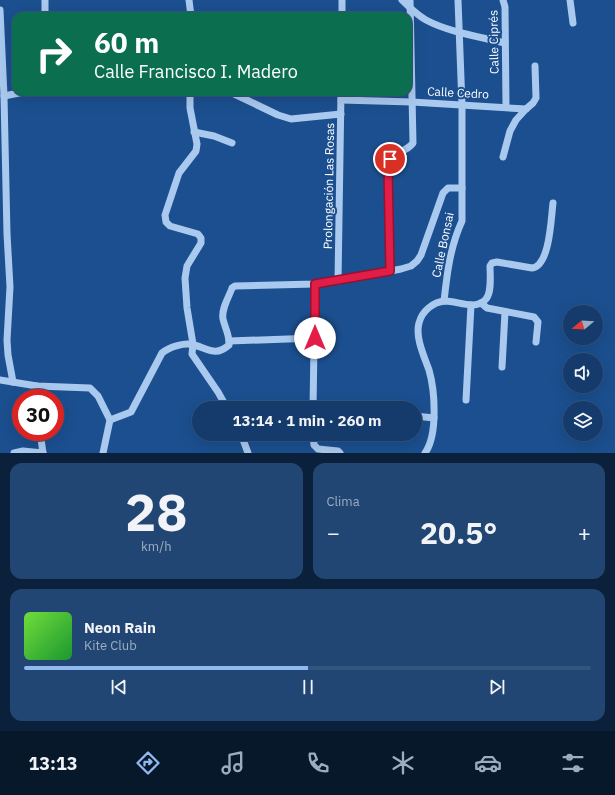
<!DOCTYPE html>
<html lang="es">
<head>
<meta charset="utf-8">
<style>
	:root { --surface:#143b6b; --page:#214673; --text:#f1f3f6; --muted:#9dadc1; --line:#33557e; --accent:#90b9f0 }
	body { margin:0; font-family:"IBM Plex Sans",sans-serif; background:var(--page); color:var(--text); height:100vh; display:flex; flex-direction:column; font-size:15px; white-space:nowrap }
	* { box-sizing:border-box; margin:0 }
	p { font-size:13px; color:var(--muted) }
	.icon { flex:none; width:22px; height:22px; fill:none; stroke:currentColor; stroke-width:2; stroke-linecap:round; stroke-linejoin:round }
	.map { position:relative; height:453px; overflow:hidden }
	.side { display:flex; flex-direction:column; gap:10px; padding:10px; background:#0b203b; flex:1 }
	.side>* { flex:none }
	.banner { position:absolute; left:12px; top:12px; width:400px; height:84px; border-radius:12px; box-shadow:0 4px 16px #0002,0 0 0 1px var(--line); background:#0b6e4f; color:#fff; overflow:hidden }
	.needle { width:26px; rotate:252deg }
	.tools { position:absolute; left:563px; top:305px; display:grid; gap:8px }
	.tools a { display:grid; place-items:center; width:40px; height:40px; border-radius:50%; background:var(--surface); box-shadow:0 4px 16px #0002,0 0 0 1px var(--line); font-size:20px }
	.speed { position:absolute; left:12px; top:389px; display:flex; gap:8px; font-size:20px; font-weight:700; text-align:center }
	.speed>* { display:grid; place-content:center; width:52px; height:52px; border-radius:50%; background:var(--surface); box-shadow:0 4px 16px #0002,0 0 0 1px var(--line); line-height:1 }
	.speed .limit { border:6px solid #d22; background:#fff; color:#111 }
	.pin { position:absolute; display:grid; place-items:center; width:34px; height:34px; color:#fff; margin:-17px; border:2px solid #fff; border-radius:50%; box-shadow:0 1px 4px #0007 }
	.me { position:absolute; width:44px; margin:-22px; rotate:0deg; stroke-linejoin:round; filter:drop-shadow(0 0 3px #0008) }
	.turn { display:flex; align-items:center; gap:14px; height:84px; padding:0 16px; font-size:18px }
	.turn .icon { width:52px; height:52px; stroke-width:2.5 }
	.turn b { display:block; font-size:28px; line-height:34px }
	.big { font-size:30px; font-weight:800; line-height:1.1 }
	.side .card { flex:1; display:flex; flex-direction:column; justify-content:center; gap:6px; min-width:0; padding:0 14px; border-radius:12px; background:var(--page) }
	.side .dial { align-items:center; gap:0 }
	.dial b { font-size:52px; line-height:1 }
	.song { display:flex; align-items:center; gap:12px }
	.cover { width:48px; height:48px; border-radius:6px; background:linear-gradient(135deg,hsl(100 70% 55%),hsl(130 70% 35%)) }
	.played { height:4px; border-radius:2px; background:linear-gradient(90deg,var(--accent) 50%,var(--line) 50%) }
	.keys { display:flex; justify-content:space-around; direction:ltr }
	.heat { display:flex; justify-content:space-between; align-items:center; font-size:22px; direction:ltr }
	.side .tiles { flex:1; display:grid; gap:10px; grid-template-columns:1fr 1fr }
	.card:last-child { grid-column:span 2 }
	.trip { position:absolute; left:192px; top:401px; width:230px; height:40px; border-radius:20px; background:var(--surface); box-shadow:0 4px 16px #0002,0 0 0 1px var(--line); font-weight:800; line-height:40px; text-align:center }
	.dock { display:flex; height:64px; justify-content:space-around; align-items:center; background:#08182b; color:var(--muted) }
	.dock .icon { width:28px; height:28px }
	.dock .current { color:var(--accent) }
	.dock b { font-size:18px; color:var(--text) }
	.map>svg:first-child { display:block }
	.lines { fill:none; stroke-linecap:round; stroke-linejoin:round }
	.minor { stroke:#a9c9ee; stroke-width:7 }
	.route-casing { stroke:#92132f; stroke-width:10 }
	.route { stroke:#e11d48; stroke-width:7 }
	.labels { text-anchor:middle; stroke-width:4; stroke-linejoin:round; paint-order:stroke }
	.street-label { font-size:12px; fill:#fff; stroke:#1b4f8f }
</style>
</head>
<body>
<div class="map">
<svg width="615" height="453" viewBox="0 0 615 453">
	<rect width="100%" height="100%" fill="#1b4f8f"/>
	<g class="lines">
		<g class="minor">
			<path d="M45,0V16"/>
			<path d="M189,0L191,16"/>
			<path d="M402,0C409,7 417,15 426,20C448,32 481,37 505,43"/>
			<path d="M503,0L505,7L506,107"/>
			<path d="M570,0L573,23"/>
			<path d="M0,10L4,96L7,234L10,287L7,340L8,355L13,382"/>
			<path d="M342,16V0"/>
			<path d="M190,92V108L197,144L196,151L179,173L165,215L166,222L170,226L198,234L201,238V243L187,266L185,278L187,308L193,344L192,354L218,392L227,408"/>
			<path d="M230,92L278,115L291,119L341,114"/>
			<path d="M4,96L24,92"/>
			<path d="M341,100L412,102L526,109"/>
			<path d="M194,132L214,136L232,143"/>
			<path d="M503,157L510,131L516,120L526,109L533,103L536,98L535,66"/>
			<path d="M390,271L388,167C394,146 403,156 413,143L410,0"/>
			<path d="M338,281L341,92"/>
			<path d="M444,301C447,274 450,247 462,221V105L458,0"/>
			<path d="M481,303L487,308L534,317L538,322L536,342"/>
			<path d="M229,341L315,338"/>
			<path d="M502,367L505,312"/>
			<path d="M0,380L37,386L90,388L98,396L110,420L103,453"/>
			<path d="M37,386L38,398"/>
			<path d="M466,400L471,305"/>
			<path d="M313,408L315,284"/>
			<path d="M415,416L434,418"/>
			<path d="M110,420L131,412L162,353C169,347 185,342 194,345C209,349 215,357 229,345C230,336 225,328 223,319C221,309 229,297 232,288L235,286L315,284L338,281L401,269L411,266L417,261L421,255L443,193L448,188H462"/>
			<path d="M40,432L43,453"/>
			<path d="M241,434L248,453"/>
			<path d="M313,434L314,445L318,449L338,451L340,453"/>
			<path d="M14,453L23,451L43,453"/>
			<path d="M425,453C438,435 435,391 429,370C424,356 415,337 419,323C422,311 433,302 445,301C458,301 476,311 486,299C492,292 490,275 490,266L492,263L497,262L532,268C550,266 551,218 553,203"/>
		</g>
	</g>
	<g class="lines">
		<defs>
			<path id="route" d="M315,338V284L390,271L388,167L390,159"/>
		</defs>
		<use href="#route" class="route-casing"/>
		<use href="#route" class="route"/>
	</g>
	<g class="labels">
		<g class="street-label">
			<text transform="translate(494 42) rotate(-91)" y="4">Calle Ciprés</text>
			<text transform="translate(458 93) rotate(3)" y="4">Calle Cedro</text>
			<text transform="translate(329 186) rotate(-89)" y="4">Prolongación Las Rosas</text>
			<text transform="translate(443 245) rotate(-78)" y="4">Calle Bonsai</text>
		</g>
	</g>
</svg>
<div class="tools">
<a><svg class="needle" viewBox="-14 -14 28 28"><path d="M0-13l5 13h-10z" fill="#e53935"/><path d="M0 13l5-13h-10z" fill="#9dadc1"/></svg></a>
<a><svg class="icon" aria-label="sound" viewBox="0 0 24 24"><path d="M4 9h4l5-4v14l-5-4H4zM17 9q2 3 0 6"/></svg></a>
<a><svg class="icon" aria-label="layers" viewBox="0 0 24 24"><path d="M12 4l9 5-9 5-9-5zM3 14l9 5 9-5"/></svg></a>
</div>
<div class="speed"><div class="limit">30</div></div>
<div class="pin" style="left:390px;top:159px;background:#d93025"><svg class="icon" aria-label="arrive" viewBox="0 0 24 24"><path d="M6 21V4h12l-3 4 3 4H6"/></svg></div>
<svg class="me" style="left:315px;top:338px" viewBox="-20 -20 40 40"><circle r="19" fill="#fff"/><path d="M0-13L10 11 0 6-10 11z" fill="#e11d48"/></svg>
<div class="trip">13:14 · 1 min · 260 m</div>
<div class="banner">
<div class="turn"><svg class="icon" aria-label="right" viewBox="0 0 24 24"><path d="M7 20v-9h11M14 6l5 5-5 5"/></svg><div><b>60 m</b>Calle Francisco I. Madero</div></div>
</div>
</div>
<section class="side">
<div class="tiles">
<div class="card dial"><b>28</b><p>km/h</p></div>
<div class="card"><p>Clima</p>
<div class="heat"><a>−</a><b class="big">20.5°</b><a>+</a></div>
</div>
<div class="card">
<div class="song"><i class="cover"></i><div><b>Neon Rain</b><p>Kite Club</p></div></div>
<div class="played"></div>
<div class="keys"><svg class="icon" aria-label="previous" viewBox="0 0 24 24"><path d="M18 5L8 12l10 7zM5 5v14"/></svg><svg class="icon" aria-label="pause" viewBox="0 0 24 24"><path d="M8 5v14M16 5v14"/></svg><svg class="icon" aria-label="next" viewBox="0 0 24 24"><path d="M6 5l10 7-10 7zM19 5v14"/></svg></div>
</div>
</div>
</section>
<nav class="dock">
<b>13:13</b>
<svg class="icon current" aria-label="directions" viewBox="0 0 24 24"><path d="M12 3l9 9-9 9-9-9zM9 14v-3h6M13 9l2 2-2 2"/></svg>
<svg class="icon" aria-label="music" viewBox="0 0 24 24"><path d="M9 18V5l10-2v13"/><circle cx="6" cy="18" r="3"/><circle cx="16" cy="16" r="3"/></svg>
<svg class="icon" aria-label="phone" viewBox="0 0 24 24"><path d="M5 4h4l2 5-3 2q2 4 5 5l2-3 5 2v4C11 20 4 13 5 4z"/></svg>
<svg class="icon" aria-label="climate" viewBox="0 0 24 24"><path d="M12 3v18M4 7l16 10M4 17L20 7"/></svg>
<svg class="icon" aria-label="car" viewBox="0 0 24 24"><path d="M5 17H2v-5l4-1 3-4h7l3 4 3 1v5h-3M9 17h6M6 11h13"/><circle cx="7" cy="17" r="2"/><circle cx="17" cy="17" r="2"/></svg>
<svg class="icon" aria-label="filters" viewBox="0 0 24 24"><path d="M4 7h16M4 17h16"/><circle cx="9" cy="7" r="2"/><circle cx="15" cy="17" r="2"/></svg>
</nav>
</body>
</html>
